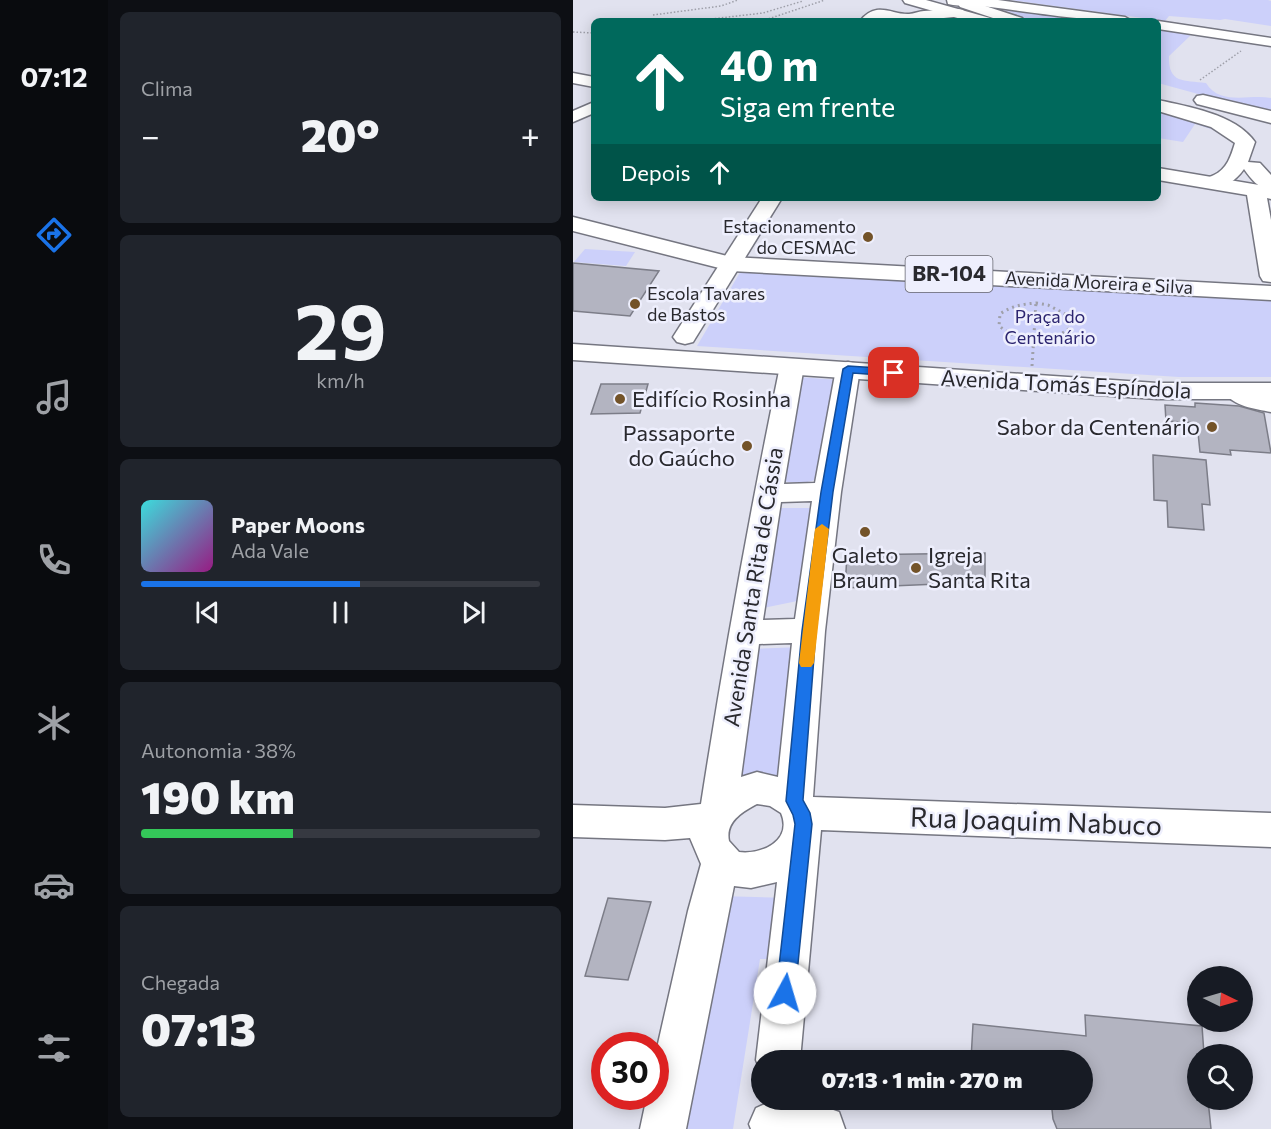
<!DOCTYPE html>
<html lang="pt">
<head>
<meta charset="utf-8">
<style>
	:root { --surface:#171b24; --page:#20242c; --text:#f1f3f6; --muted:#9ea1a6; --line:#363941; --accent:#1a73e8 }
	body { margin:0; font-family:Commissioner,sans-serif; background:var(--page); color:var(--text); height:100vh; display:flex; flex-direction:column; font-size:22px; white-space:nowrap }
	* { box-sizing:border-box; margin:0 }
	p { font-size:20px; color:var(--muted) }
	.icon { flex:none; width:33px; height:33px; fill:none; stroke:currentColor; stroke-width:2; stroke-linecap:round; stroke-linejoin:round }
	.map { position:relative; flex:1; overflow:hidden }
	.side { display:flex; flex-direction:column; gap:12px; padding:12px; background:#0d0f14; width:465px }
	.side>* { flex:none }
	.top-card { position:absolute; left:18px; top:18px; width:570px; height:183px; border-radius:9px; box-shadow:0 3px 15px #0003; background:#00695c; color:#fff; overflow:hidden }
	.needle { width:39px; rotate:95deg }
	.controls { position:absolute; left:614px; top:966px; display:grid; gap:12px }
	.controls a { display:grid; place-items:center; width:66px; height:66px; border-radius:50%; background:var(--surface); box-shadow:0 3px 15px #0003; font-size:30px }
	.speed { position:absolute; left:18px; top:1032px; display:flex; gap:12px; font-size:30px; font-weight:700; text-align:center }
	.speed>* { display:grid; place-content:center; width:78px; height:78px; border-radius:50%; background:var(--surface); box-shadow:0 3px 15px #0003; line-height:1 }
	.speed .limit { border:9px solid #d22; background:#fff; color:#111 }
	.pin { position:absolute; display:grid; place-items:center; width:51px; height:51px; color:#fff; margin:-26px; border-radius:12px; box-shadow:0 3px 9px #0006 }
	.me { position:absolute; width:66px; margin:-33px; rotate:6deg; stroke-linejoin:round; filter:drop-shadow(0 0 4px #0008) }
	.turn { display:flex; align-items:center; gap:21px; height:126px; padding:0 30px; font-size:27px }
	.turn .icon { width:78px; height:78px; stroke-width:2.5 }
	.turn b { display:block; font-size:42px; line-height:51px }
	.then { display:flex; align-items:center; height:57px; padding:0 30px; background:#0003; gap:12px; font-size:22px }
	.big { font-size:45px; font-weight:800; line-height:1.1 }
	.side .card { flex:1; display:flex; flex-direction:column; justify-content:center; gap:9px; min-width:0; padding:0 21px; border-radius:9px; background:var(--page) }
	.side .dial { align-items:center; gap:0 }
	.dial b { font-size:78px; line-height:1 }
	.song { display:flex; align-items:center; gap:18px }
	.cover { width:72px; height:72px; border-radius:9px; background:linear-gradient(135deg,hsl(180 70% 55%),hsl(310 70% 35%)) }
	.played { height:6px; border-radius:3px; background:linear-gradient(90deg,var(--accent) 55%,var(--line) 55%) }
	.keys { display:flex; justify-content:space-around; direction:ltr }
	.heat { display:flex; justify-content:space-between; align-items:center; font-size:33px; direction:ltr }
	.charge { height:9px; border-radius:4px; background:linear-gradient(90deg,#34c759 38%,var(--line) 0) }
	.trip { position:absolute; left:178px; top:1050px; width:342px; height:60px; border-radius:30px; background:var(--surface); box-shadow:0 3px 15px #0003; font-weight:800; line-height:60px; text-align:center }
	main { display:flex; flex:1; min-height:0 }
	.tabs { display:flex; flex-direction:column; width:108px; justify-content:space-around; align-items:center; background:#090b0e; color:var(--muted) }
	.tabs .icon { width:42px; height:42px }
	.tabs .active { color:var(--accent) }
	.tabs b { font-size:27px; color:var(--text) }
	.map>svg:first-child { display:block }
	.green { fill:#ccd0fa }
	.building { fill:#b3b4c1; stroke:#7c7d88; stroke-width:1.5 }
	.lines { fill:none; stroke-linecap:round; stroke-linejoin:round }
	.minor-casing { stroke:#757681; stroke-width:3 }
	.major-casing { stroke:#757681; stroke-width:3 }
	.highway-casing { stroke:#757681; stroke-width:3 }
	.path-far1 { stroke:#9fa0aa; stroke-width:1.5; stroke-dasharray:1.5 2; stroke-linecap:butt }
	.path { stroke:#9fa0aa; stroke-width:3; stroke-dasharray:2 4; stroke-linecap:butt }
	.minor { fill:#fff; fill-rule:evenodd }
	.major { fill:#fff; fill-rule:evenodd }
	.highway { fill:#fff; fill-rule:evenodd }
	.route { fill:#1a73e8; stroke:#114b97; stroke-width:1.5 }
	.slow { fill:#f59e0b }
	.poi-dot { fill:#735329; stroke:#eeeffd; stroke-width:2 }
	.labels { text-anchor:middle; stroke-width:5; stroke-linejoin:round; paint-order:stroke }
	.far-poi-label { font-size:18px; fill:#29292e; stroke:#eeeffd; text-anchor:end }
	.far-street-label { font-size:18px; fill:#29292e; stroke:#eeeffd }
	.far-park-label { font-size:18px; fill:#2c2570; stroke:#eeeffd }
	.shield { fill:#eeeffd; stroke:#64646c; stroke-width:1.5 }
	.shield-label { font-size:21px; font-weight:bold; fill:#29292e }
	.street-label { font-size:22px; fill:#29292e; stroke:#eeeffd }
	.poi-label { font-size:22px; fill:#29292e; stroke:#eeeffd; text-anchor:start }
	.near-street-label { font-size:27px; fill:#29292e; stroke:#eeeffd }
</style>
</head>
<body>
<main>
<nav class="tabs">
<b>07:12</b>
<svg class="icon active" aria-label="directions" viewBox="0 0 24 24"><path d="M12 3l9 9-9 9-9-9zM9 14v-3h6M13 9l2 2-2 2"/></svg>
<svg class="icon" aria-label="music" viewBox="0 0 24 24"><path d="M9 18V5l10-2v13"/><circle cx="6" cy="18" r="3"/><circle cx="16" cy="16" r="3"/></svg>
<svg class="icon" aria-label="phone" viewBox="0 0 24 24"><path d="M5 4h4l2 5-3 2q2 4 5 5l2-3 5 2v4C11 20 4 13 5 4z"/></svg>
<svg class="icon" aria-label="climate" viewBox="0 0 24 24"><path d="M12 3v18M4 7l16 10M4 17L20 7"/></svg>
<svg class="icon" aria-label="car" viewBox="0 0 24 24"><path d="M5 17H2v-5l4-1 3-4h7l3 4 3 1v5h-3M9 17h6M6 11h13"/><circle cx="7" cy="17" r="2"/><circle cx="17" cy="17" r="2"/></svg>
<svg class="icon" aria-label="filters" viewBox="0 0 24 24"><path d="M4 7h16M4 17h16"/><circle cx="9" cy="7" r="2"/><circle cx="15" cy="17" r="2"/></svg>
</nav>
<section class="side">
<div class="card"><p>Clima</p>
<div class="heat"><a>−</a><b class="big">20°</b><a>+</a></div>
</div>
<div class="card dial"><b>29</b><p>km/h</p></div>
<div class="card">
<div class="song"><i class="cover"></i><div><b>Paper Moons</b><p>Ada Vale</p></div></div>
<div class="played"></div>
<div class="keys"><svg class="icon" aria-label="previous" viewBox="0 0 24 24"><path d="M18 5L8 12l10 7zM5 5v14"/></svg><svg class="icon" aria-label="pause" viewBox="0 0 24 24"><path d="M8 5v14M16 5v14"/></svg><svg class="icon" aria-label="next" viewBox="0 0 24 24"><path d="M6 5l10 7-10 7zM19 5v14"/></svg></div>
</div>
<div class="card"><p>Autonomia · 38%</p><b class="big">190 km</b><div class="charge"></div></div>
<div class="card"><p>Chegada</p><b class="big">07:13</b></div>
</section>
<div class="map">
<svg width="698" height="1129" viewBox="0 0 698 1129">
	<rect width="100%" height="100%" fill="#e1e2ef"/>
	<g class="green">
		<path d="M437,0H695L698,1V26L652,19L647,20L596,16L592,21Z"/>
		<path d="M407,4L536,21H455L440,13Z"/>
		<path d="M585,27L615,31L617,36L596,56C595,84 611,80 633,83C647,106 676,94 698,98V114L585,83Z"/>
		<path d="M585,109L645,129L650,133L622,124L610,142L585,138Z"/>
		<path d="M12,249L62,252L53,266L1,262Z"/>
		<path d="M169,269L460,284L698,300V377H606L124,346Z"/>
		<path d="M224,377L267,380L251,475C237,484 226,484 210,481Z"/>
		<path d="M200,508H243L234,599L185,609Z"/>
		<path d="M229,647L215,778L154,788L176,649Z"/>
		<path d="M146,896L216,898L211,959H187L160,1129H108Z"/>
	</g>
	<g class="building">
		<path d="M0,263L86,271L57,316L0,311Z"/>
		<path d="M28,384H75L67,413L18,414Z"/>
		<path d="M622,403L666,406L691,413L698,453L657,450L658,455L627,452L624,423L593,421L592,405L622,407Z"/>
		<path d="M580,455L633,460L637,505L629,504L631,530L595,527L594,501L581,500Z"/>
		<path d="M412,553V582L272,588L274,555Z"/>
		<path d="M35,898L78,902L55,980L12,976Z"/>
		<path d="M512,1015L629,1026L631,1054H624V1100H635L638,1129H484L480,1119L478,1100H510V1060H398L400,1024L513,1036Z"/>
	</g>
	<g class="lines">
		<defs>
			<g id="minor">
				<path d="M374,0H425L552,17L559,21C511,21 464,13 417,7C403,5 388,7 375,4Z"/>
				<path d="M385,9L390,10L392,13L390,16L342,21H326L314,18L302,21H287C304,0 319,15 336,14C341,14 346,11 351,11C362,10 374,10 385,9Z"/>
				<path d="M584,21H585L698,38V46L585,29Z"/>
				<path d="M0,73L21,77V87L0,83Z"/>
				<path d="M21,102V113L0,122V111Z"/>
				<path d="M585,168L698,187V199L694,198L698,220V282L690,281L687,276L674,195L585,180Z"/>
				<path d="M189,198H209L120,342L112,344L104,342L100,337Z"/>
				<path d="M219,359L228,361L231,366L211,484L242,483L263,369L266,364L275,362L284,364L287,369L268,492L252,631L240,797L698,813V847L248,830L227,1060H189V1075L183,1060L204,882L178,888L161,886L113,1129H67L74,1096H82V1057L115,911L128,864L117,838L92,840L0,837V805L92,808L128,804C151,656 177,512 207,366L210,361ZM239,501L222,619L190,620L208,502ZM219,643L205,777L184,772L168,777L186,644ZM184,804L197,806L208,813C220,841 188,855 166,852L156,841C152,822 169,812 184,804Z"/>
				<path d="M663,385L698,396V412C682,409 660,406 651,392L654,387Z"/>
				<path d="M199,1101L249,1106L266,1112L272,1129H178L176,1124L183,1108Z"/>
			</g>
			<g id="major">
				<path d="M330,0H353L417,18L420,21H395L332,3Z"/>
				<path d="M394,0L449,18L452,21H429L387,7L385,4L387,1Z"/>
				<path d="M630,95L698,111V123L624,104L621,100L624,96Z"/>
				<path d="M585,100C616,107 662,114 682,142L675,162L687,163L698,175V191C685,188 678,179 671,169C662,182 648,191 632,187L629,183C632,178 635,178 641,175C654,169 658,156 662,143L638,127L585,111Z"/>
			</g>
			<g id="highway">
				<path d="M0,217L158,257L698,286V300L158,271L0,231Z"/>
				<path d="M0,344L584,383H698V399H584L0,360Z"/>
			</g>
		</defs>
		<use href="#minor" class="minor-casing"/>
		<use href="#major" class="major-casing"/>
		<use href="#highway" class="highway-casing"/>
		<g class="path-far1">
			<path d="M80,15L148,6L165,0"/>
			<path d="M121,21L190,13L230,1"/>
			<path d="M189,21L252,0"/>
			<path d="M0,32L21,33"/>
			<path d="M627,80L668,51"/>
		</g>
		<g class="path">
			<path d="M463,303L475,305L494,315L497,328C472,346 450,344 426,326L427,314C438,306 450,304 463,303Z"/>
			<path d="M459,366L463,302"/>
		</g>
		<use href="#minor" class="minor"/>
		<use href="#major" class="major"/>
		<use href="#highway" class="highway"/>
	</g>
	<path class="route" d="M275,366L321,369L326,373L321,376L280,373L260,492L243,631L230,800L237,813L239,824L222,993L219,1000L212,1003L206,1000L203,993L222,824L220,815L213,801L229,631L248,492L270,369Z"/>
	<path class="slow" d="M249,524L256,529L241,663L238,667H228L226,663L242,529Z"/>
	<g class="poi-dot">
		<circle cx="295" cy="237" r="6"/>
		<circle cx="62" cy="304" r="6"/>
		<circle cx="47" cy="399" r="6"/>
		<circle cx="639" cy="427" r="6"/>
		<circle cx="174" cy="446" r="6"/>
		<circle cx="292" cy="532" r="6"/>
		<circle cx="343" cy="568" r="6"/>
	</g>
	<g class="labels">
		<g class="far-poi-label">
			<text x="283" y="233">Estacionamento<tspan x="283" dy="21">do CESMAC</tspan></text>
			<text x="74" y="300" text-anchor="start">Escola Tavares<tspan x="74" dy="21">de Bastos</tspan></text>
		</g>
		<g class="far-street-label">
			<text transform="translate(526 283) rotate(3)" y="6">Avenida Moreira e Silva</text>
		</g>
		<g class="far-park-label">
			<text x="477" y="323">Praça do<tspan x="477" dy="21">Centenário</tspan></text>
		</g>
		<rect class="shield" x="332.5" y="256" width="87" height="36" rx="4.5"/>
		<g class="shield-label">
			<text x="376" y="281">BR-104</text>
		</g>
		<g class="street-label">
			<text transform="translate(493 384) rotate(3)" y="8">Avenida Tomás Espíndola</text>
			<text transform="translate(180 587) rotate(-81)" y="8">Avenida Santa Rita de Cássia</text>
		</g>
		<g class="poi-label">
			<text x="59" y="407">Edifício Rosinha</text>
			<text x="627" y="435" text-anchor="end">Sabor da Centenário</text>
			<text x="162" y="441" text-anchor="end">Passaporte<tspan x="162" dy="25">do Gaúcho</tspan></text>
			<text x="292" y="563" text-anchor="middle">Galeto<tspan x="292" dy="25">Braum</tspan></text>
			<text x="355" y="563">Igreja<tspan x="355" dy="25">Santa Rita</tspan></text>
		</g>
		<g class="near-street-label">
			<text transform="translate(463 822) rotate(2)" y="9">Rua Joaquim Nabuco</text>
		</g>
	</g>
</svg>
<div class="controls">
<a><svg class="needle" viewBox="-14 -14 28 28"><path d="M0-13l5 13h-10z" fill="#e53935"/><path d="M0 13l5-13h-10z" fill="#9ea1a6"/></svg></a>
<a><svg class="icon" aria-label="search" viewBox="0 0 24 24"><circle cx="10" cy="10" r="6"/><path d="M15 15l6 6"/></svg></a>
</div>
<div class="speed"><div class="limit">30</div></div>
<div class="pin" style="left:321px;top:373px;background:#d93025"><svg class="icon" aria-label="arrive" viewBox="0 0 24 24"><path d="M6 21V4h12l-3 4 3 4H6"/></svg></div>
<svg class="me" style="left:212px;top:993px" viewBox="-20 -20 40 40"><circle r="19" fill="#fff"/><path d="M0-13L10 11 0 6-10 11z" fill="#1a73e8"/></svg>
<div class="trip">07:13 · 1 min · 270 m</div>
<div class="top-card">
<div class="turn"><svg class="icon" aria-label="ahead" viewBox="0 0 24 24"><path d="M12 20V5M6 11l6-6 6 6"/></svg><div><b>40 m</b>Siga em frente</div></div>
<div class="then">Depois<svg class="icon" aria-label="ahead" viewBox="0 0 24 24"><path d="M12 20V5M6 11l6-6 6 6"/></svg></div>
</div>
</div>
</main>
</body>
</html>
